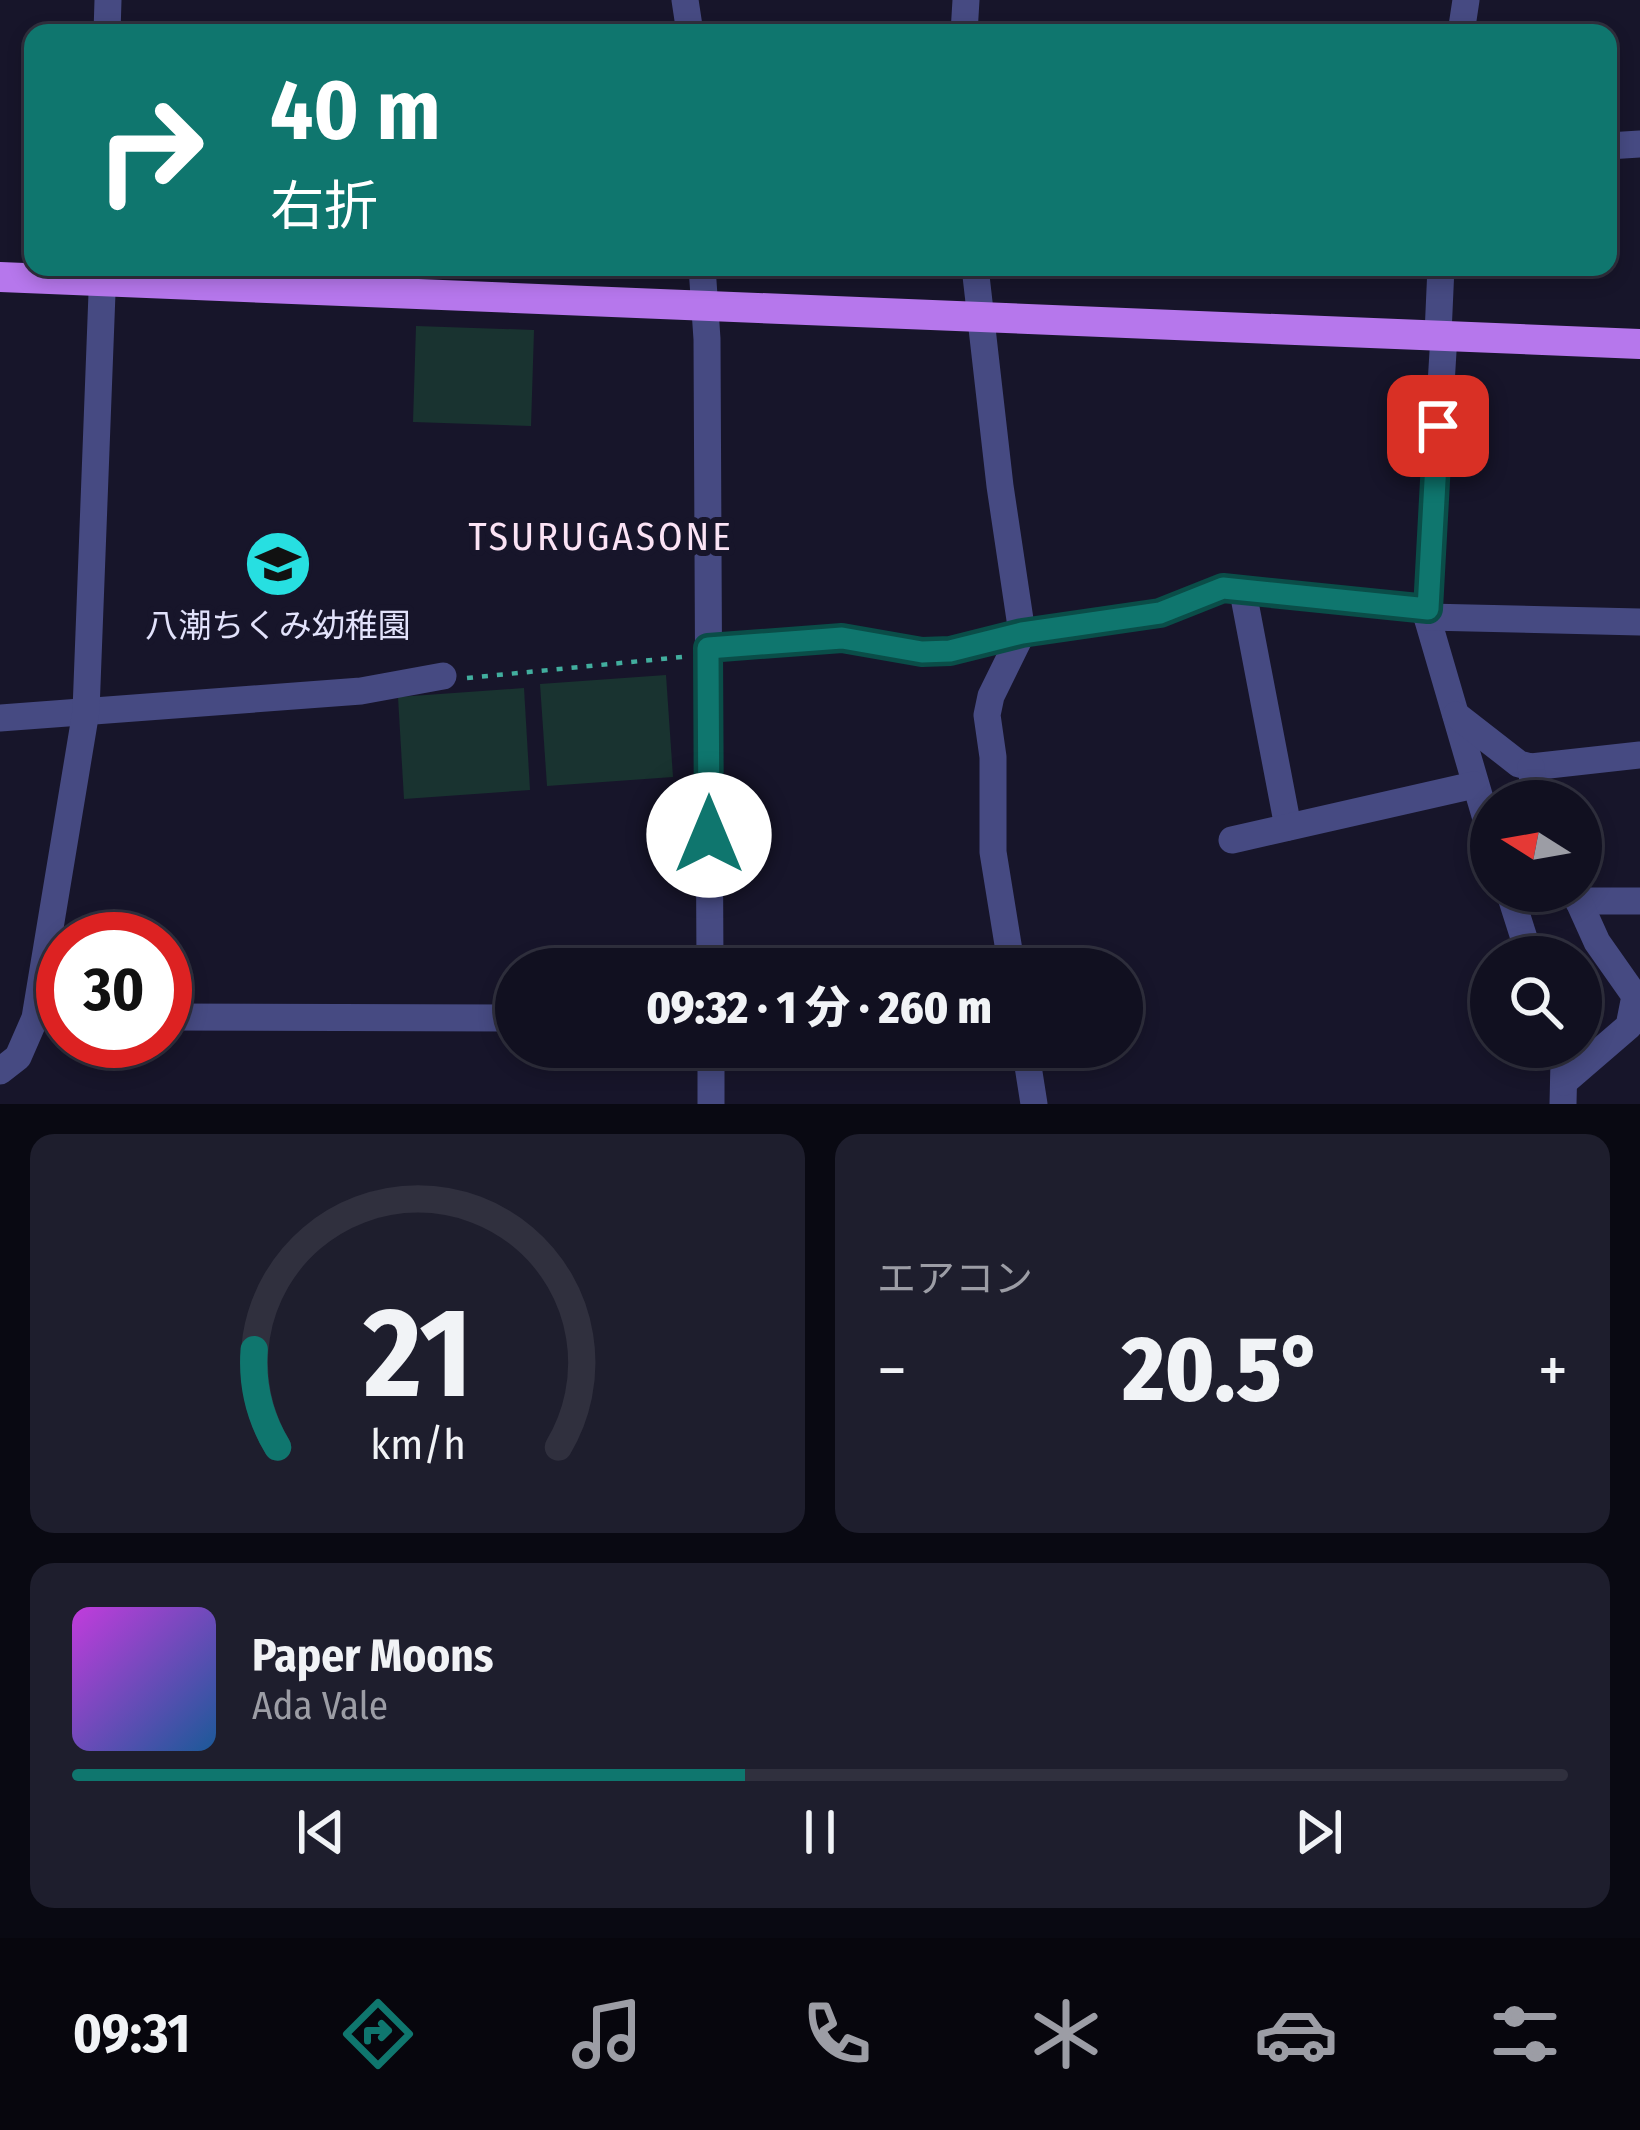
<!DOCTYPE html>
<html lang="ja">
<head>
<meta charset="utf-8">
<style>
	:root { --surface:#111020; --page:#1e1e2d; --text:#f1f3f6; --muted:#9c9da5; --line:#30303e; --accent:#0f766e }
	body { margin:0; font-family:"Fira Sans Condensed","Noto Sans JP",sans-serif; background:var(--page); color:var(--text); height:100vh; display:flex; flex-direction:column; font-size:45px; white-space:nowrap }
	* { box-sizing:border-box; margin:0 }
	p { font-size:39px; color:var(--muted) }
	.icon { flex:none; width:66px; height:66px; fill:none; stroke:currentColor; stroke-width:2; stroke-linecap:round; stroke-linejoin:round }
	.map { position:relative; height:1104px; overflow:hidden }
	.sheet { display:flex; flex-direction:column; gap:30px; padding:30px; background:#090912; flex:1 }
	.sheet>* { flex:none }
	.banner { position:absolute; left:24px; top:24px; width:1593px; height:252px; border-radius:24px; box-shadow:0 6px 18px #0003,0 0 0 3px var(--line); background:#0f766e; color:#fff; overflow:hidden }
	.needle { width:78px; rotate:281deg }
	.buttons { position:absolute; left:1470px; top:780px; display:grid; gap:24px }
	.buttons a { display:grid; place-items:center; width:132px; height:132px; border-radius:50%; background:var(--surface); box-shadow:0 6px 18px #0003,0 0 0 3px var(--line); font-size:60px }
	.speed { position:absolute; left:36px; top:912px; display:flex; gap:24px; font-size:60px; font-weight:700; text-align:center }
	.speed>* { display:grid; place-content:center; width:156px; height:156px; border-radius:50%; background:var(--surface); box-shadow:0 6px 18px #0003,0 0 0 3px var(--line); line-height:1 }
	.speed .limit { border:18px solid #d22; background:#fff; color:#111 }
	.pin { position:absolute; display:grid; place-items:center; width:102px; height:102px; color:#fff; margin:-51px; border-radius:24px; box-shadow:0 6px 18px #0006 }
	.me { position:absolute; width:132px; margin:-66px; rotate:0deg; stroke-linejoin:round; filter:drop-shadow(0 0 9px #0008) }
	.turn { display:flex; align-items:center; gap:42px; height:252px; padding:0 48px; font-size:54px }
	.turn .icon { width:156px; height:156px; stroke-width:2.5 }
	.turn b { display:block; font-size:84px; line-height:102px }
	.big { font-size:90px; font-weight:800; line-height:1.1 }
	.sheet .card { flex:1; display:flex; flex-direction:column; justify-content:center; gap:18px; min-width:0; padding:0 42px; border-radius:24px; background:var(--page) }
	.sheet .dial { align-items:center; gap:0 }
	.dial svg { height:312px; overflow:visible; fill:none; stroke:var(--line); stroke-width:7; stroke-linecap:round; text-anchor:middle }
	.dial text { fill:var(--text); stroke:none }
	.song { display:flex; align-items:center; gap:36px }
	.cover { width:144px; height:144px; border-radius:18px; background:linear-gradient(135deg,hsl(290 70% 55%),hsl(210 70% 35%)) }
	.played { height:12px; border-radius:6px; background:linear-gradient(90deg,var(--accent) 45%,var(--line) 45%) }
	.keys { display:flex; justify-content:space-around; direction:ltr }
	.heat { display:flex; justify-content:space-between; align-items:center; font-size:66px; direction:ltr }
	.sheet .tiles { flex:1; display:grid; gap:30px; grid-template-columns:1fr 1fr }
	.card:last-child { grid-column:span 2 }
	.trip { position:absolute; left:495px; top:948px; width:648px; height:120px; border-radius:60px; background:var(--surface); box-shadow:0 6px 18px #0003,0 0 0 3px var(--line); font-weight:800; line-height:120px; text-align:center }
	.dock { display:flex; height:192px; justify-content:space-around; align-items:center; background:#07060d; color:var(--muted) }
	.dock .icon { width:84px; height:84px }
	.dock .current { color:var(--accent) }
	.dock b { font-size:54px; color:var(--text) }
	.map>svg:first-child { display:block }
	.green { fill:#193330 }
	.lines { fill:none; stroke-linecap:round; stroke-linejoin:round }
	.path { stroke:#42ae9e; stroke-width:4.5; stroke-dasharray:6 9; stroke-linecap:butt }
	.minor { stroke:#464a82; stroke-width:27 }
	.major { stroke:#b677ec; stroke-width:30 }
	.route-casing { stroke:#0a4d48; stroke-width:30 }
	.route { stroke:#0f766e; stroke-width:21 }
	.labels { text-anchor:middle; stroke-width:12; stroke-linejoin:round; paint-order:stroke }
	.poi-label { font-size:33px; fill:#e2e2fb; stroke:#17152a }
	.quarter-label { font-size:39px; letter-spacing:3px; fill:#fbe3f5; stroke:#17152a }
</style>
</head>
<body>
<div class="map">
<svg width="1640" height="1104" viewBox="0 0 1640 1104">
	<rect width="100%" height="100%" fill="#17152a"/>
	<g class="green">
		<path d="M416,326L534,330L531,426L413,422Z"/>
		<path d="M666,675L673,777L547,786L540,684Z"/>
		<path d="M524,688L530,790L404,799L398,697Z"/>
	</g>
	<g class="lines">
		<path class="path" d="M467,678L682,657"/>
		<g class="minor">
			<path d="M685,0L690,33"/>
			<path d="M107,33L108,0"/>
			<path d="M964,33L966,0"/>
			<path d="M1461,33L1466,0"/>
			<path d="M1608,146L1640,144"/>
			<path d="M702,267L707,339L710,969"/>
			<path d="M975,267L1000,486L1022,633L991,696L987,715L993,757V852L1012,969"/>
			<path d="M1438,334L1441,267"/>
			<path d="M1444,335L1427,617L1491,836"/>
			<path d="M1243,592L1288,827"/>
			<path d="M1427,617L1640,622"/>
			<path d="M708,648L843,638L922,652L949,651L1022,633L1160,613L1223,588L1428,609"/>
			<path d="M1456,715L1519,764L1531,767L1640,755"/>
			<path d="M0,718L361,691L443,676"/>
			<path d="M1531,767L1536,801"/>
			<path d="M1232,840L1474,785"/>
			<path d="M1509,891L1530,957"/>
			<path d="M1578,901H1640"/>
			<path d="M165,1017L516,1018"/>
			<path d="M711,1047V1104"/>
			<path d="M1025,1047L1034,1104"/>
			<path d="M1560,1047L1564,1060L1563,1104"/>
			<path d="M0,1071L18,1057L35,1018L86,711L103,267"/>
			<path d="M1564,1082L1629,1026L1635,996L1597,942L1574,891"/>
		</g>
		<path class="major" d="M0,277L1640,344"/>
	</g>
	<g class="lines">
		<defs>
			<path id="route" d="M709,835L708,648L842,638L922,652L950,651L1022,633L1160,613L1223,588L1428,609L1438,426"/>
		</defs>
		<use href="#route" class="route-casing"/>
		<use href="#route" class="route"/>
	</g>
	<defs>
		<symbol id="school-disc" viewBox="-11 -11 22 22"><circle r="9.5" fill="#27dfe1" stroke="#17152a"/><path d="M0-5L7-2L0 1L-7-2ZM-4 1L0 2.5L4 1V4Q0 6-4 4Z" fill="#111"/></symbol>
	</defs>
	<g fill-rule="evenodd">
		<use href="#school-disc" x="240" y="526" width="76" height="76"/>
	</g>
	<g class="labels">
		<g class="poi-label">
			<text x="278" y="637">八潮ちくみ幼稚園</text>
		</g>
		<g class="quarter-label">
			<text x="601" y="550">TSURUGASONE</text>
		</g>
	</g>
</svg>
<div class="buttons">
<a><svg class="needle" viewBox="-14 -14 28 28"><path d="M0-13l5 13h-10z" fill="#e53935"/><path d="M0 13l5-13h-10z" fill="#9c9da5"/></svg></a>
<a><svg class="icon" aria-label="search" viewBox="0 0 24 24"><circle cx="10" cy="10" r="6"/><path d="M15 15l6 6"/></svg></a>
</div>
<div class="speed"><div class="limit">30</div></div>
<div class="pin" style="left:1438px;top:426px;background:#d93025"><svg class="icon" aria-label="arrive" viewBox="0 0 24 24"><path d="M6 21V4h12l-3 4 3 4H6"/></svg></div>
<svg class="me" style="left:709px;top:835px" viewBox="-20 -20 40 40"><circle r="19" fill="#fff"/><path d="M0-13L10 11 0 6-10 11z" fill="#0f766e"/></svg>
<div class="trip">09:32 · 1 分 · 260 m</div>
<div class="banner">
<div class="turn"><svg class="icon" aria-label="right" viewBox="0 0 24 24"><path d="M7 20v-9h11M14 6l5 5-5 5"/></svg><div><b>40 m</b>右折</div></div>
</div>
</div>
<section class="sheet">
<div class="tiles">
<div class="card dial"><svg viewBox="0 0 100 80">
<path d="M14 69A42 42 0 1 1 86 69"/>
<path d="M14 69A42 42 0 0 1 8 44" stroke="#0f766e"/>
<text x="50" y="56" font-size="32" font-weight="700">21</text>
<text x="50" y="72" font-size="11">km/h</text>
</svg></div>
<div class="card"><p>エアコン</p>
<div class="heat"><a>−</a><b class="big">20.5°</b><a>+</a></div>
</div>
<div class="card">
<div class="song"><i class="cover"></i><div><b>Paper Moons</b><p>Ada Vale</p></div></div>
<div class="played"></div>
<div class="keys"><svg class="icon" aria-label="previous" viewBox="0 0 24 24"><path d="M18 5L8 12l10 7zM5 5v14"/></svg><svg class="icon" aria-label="pause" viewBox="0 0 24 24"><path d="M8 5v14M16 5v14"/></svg><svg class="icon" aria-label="next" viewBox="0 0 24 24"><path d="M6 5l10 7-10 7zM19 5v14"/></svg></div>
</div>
</div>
</section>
<nav class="dock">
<b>09:31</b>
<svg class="icon current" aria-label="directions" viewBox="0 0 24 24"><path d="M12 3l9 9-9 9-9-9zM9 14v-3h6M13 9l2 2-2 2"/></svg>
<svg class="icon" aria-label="music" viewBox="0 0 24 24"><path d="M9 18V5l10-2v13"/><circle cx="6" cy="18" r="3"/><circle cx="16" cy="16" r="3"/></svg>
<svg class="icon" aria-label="phone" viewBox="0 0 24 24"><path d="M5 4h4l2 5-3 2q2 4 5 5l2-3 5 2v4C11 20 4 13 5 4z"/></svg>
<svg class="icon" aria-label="climate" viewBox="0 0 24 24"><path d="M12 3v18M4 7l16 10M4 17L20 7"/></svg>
<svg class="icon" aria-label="car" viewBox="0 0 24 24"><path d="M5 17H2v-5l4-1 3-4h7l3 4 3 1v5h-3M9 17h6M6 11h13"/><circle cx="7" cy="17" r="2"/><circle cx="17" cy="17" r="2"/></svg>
<svg class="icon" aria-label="filters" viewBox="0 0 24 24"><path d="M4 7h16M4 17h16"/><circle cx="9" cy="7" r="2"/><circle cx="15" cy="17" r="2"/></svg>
</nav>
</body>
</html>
